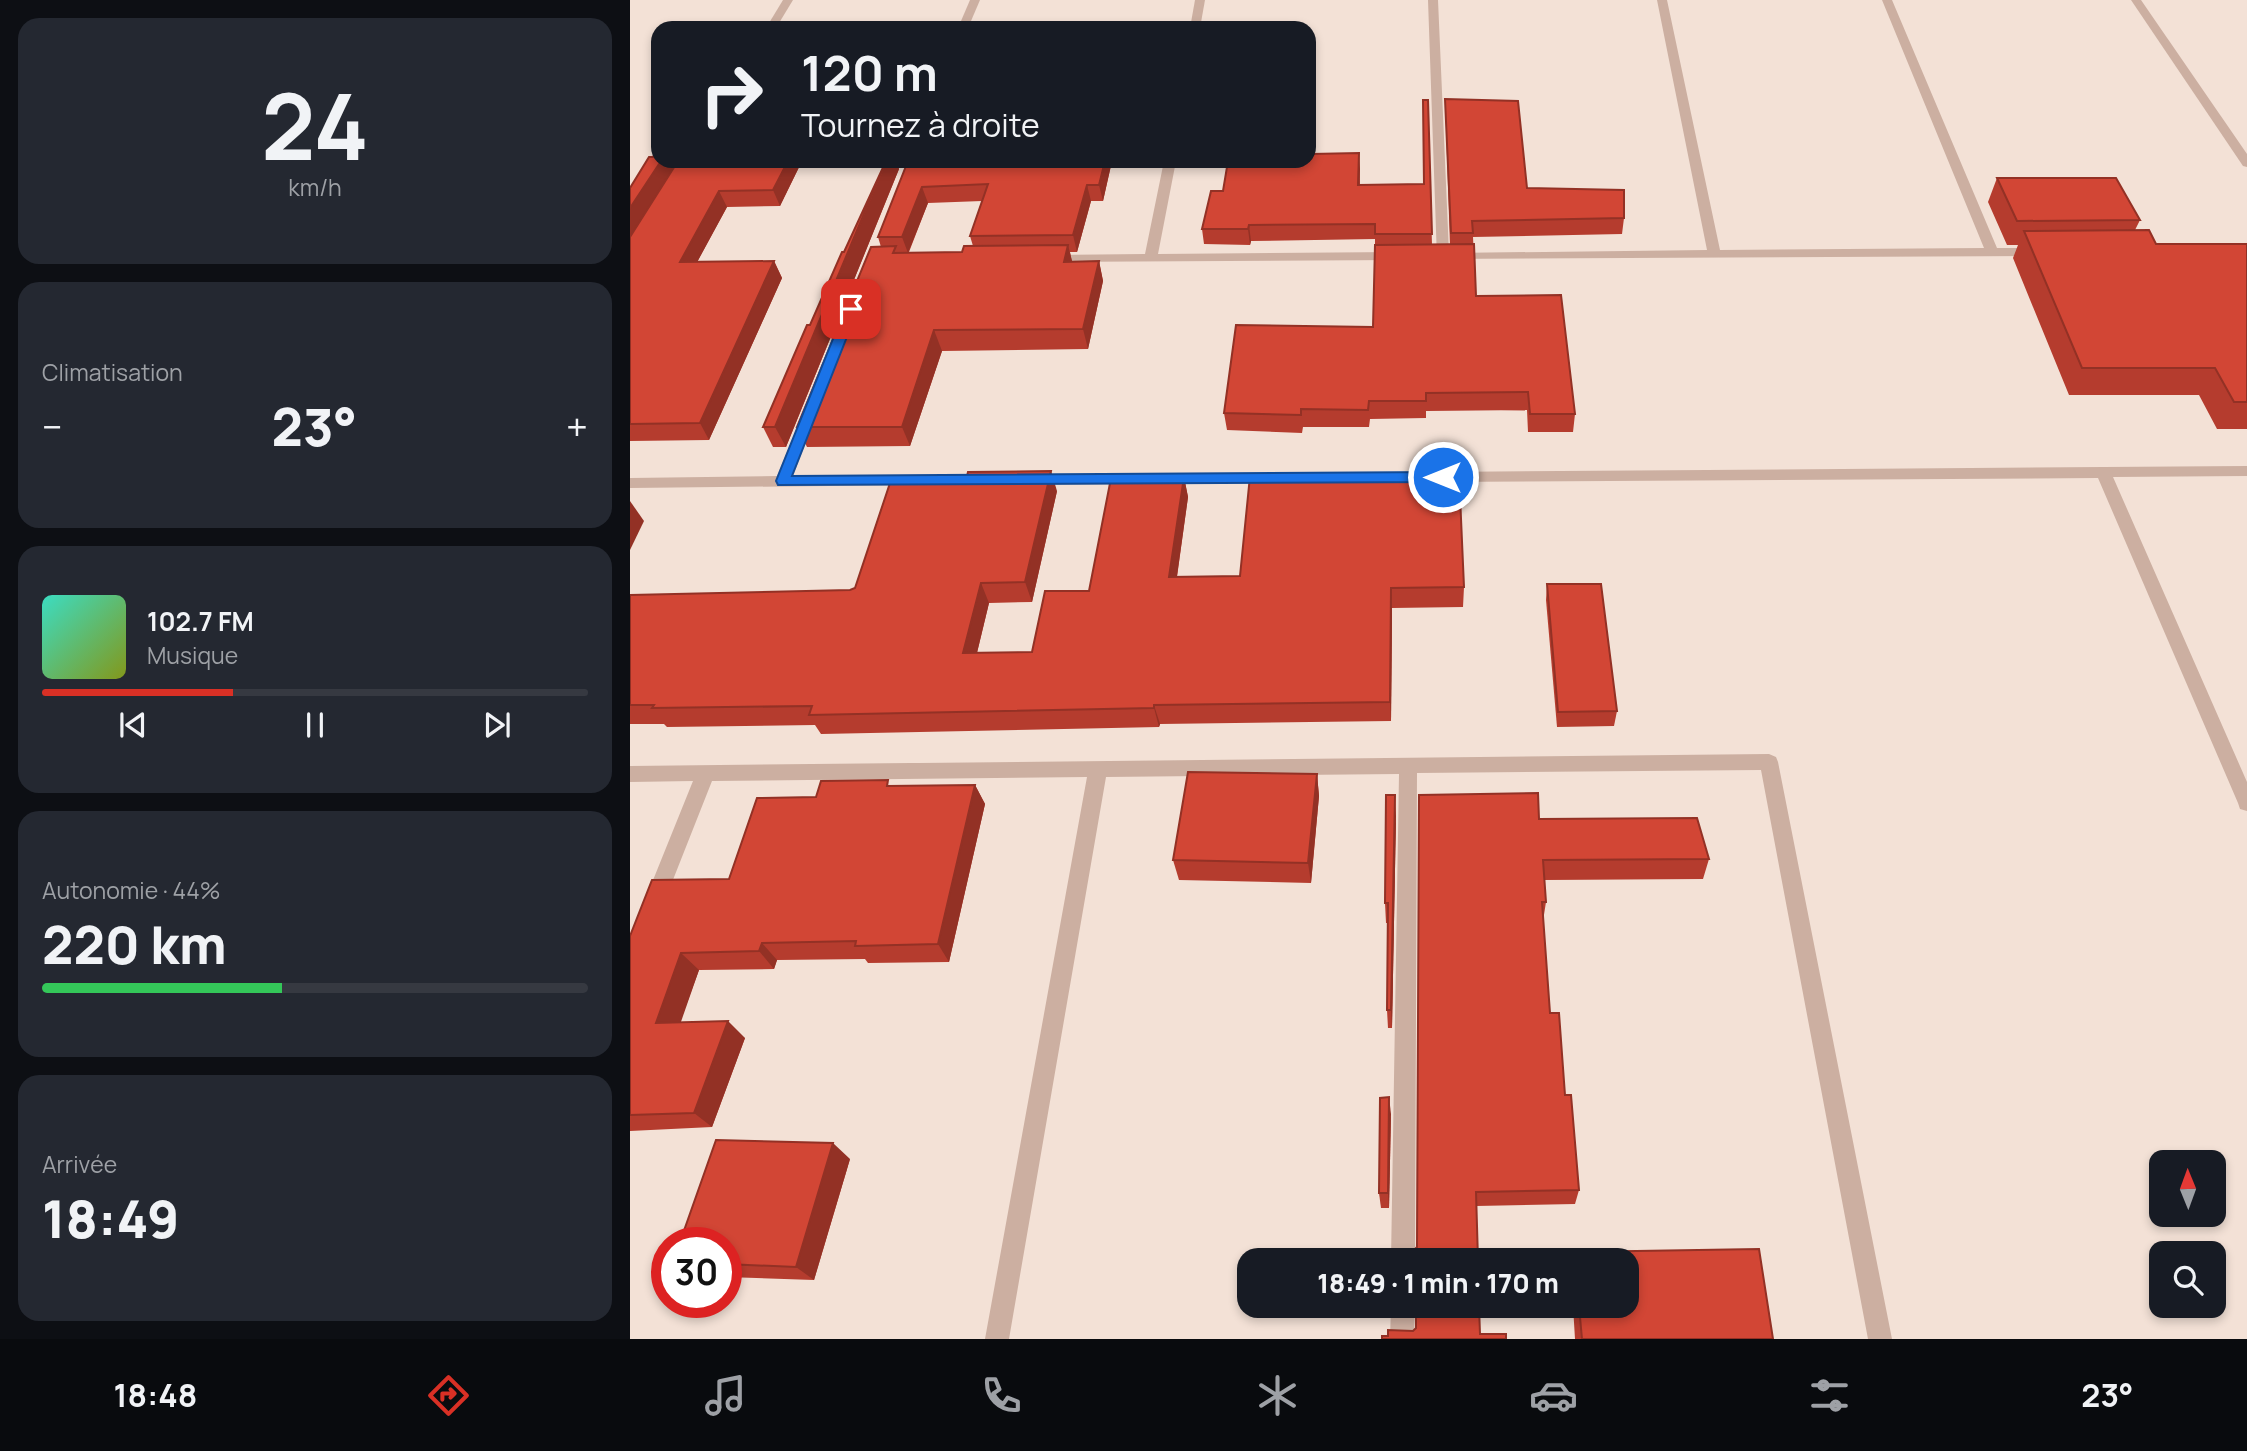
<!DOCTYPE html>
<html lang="fr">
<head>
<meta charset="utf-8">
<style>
	:root { --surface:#171b24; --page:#242831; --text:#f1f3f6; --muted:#9ea1a6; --line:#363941; --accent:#d93025 }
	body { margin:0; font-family:Manrope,sans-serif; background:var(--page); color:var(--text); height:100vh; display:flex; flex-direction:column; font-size:26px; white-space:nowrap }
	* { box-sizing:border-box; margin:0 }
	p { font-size:23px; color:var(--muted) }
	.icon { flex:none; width:38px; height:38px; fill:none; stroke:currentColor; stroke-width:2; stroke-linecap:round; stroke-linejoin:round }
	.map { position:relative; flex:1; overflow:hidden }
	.side { display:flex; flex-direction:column; gap:18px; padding:18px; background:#0d0f14; width:630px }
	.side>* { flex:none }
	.banner { position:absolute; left:21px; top:21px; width:665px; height:147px; border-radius:21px; box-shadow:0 4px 10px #0003; background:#171b24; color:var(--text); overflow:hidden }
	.needle { width:46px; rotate:359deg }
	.tools { position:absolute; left:1519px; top:1150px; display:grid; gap:14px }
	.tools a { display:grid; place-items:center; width:77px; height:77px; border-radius:14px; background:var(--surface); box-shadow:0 4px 10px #0003; font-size:35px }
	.speed { position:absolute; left:21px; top:1227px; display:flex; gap:14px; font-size:35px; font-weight:700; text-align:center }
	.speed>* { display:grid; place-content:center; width:91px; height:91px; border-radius:50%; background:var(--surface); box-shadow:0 4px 10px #0003; line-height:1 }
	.speed .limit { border:10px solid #d22; background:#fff; color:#111 }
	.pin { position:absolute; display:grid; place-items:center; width:60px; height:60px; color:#fff; margin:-30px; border-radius:14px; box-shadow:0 4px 10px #0006 }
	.me { position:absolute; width:77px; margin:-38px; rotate:270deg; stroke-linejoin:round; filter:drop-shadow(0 0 5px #0008) }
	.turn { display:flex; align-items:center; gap:24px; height:147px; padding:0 35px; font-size:32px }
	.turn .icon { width:91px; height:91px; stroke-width:2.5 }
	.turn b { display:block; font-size:49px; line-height:60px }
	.big { font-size:52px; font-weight:800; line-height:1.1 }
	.side .card { flex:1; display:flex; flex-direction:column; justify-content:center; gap:10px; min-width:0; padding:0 24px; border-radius:21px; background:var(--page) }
	.side .dial { align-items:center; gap:0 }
	.dial b { font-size:91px; line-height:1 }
	.song { display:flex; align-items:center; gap:21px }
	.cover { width:84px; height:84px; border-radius:10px; background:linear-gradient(135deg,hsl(170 70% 55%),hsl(70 70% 35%)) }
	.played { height:7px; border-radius:4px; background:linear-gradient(90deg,var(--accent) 35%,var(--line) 35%) }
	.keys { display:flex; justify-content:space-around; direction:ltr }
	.heat { display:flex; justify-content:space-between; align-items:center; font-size:38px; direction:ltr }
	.charge { height:10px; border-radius:5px; background:linear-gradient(90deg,#34c759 44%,var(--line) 0) }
	.trip { position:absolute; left:607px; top:1248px; width:402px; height:70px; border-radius:21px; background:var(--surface); box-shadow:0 4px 10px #0003; font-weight:800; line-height:70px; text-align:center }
	.tabs { display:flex; height:112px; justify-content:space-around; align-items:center; background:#090b0e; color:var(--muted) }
	.tabs .icon { width:49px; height:49px }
	.tabs .selected { color:var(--accent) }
	.tabs b { font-size:32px; color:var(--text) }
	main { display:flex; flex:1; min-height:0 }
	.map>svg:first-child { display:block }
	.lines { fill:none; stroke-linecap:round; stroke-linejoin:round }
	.street { fill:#ccafa1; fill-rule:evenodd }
	.wall { fill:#b53c2e; fill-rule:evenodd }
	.shaded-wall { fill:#933125 }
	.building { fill:#d24635; stroke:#933125; stroke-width:2 }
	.route { fill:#1a73e8; stroke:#114b97; stroke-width:2 }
</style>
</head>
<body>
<main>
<section class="side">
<div class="card dial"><b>24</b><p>km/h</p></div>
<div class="card"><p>Climatisation</p>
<div class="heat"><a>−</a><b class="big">23°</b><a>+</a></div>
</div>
<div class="card">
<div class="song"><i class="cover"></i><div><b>102.7 FM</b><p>Musique</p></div></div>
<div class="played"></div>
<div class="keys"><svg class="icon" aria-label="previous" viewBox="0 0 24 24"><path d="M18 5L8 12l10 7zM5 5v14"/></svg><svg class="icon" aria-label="pause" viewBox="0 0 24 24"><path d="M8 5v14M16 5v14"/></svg><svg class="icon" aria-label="next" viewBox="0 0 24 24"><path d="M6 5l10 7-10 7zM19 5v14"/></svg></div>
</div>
<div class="card"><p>Autonomie · 44%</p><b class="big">220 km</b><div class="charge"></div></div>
<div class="card"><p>Arrivée</p><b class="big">18:49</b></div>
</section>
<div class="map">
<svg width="1617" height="1339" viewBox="0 0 1617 1339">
	<rect width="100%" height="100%" fill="#f3e1d6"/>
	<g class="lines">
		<g class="street">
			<path d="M153,0H163L146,28H136Z"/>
			<path d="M340,0H350L338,28H328Z"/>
			<path d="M565,0H575L570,28H560Z"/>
			<path d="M798,0H808L819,253L1077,250L1027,0H1037L1090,250L1354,248L1252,0H1262L1367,248H1407L1414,252L1407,256L807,259Z"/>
			<path d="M1501,0H1511L1617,154V167L1613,166Z"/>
			<path d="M534,161H546L528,254L767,252L774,256L767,260L415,262L413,259L420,255L515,254Z"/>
			<path d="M180,408L187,413L163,476H284L292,481L290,485L0,488V478L147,476L173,413Z"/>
			<path d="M1617,466V476L1483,477L1617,782V811L1610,809L1608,803L1468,478L805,482L797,477L805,472Z"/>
			<path d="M644,473L652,478L644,483L532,484L524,479L532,474Z"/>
			<path d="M504,474L512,479L504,484L399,485L391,480L399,475Z"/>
			<path d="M1139,754L1146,757L1148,762L1262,1339H1238L1131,770L787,773L785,1260H761L769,774L476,777L379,1339H355L457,777L82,781L35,900L32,906L25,909L18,906L15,900L63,781L0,782V766Z"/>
			<path d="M761,1306H785L784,1339H760Z"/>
		</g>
	</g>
	<g class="wall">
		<path d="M815,99L897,188L994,218L992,234L843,237L846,296L945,414L943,432H898L897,410L796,411V418L740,419L739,427H673L672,433L597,430L594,413L743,327L745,245V239L621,241L620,245L574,244L572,229L593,191L682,138V154L729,153L730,185L794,184L798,100L802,245H820Z"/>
		<path d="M23,157L28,161H172L150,206L97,207L67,262L144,261L152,278L79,440L0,441V237Z"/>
		<path d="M256,161H266L269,169L156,447H143L133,427Z"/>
		<path d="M278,161H482L473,201H461L447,252H440L442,262L469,261L473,281L458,349L312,351L280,446L177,447L167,427L251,247L248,237ZM352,201L340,236L343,246L332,252H279L298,203Z"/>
		<path d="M1367,178L1510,220L1505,230L1526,244H1617V429H1587L1569,395H1439L1383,258L1388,245H1377L1358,202Z"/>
		<path d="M554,477L558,497L547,577L834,587L833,607L762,608L761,721L530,724L529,727L191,734L185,725L37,727L34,724H0V595L220,590L427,491L402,602L359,603L347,653L402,652L459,591Z"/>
		<path d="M917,584L987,711L984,726L927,727L916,600Z"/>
		<path d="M687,774L689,796L681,883L549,880L543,860Z"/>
		<path d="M345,785L355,804L319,962L238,963L235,959L147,960L144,969L69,970L50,1022L115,1038L82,1127L0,1131V936L262,786Z"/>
		<path d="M766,816L762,1028H758L757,1010V923H756L755,903Z"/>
		<path d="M909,819L1079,859L1073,879L914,880L916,902L913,921L920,1013L935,1095L949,1190L945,1204L846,1206L784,1250L787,1247Z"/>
		<path d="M761,1114L759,1208H751L749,1193Z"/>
		<path d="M220,1159L184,1280L96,1277V1242Z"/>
		<path d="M1129,1249L1143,1339H945L943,1306H998V1260H943L945,1252Z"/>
	</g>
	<g class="shaded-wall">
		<path d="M729,153L730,169L729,201L728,185Z"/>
		<path d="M31,161H49L0,237V208Z"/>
		<path d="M158,161H172L150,206L143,190Z"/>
		<path d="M257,161H266L269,169L156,447L145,427Z"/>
		<path d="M475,161H482L473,201L469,185Z"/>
		<path d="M457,185L461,201L447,252L443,235Z"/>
		<path d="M292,187L298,203L278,253L272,237Z"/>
		<path d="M89,191L97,207L58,279L50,262Z"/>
		<path d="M619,225L621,241L620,245L618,229Z"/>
		<path d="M438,245L443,265L434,262Z"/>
		<path d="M144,261L152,278L79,440L70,423Z"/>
		<path d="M469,261L473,281L458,349L453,329Z"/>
		<path d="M304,330L312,351L280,446L272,427Z"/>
		<path d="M421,471L427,491L402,602L395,582Z"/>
		<path d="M554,477L558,497L544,597L539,577Z"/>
		<path d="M0,501L14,521L0,550Z"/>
		<path d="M351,583L359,603L342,673L333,653Z"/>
		<path d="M761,588L762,608L761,721L760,702Z"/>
		<path d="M524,705L530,724L529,727L524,708Z"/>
		<path d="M687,774L689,796L681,883L678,863Z"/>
		<path d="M345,785L355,804L319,962L308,944Z"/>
		<path d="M765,795L766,816L762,1028L761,1010Z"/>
		<path d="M132,943L147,960L144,969L129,951Z"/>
		<path d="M51,953L69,970L45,1039L26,1023Z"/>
		<path d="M98,1021L115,1038L82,1127L64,1113Z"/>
		<path d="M759,1097L761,1114L759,1208L758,1193Z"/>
		<path d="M203,1143L220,1159L184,1280L166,1267Z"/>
	</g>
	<g class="building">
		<path d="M815,99L888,101L897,188L994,190V218L842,221L843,233H821Z"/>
		<path d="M793,100H798L802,234H745V224L619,225L618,229H572L581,191H593L598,161H679V122H681V154L729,153L728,185L794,184Z"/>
		<path d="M28,148V161H31L0,208V188L19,157H23Z"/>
		<path d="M48,161H158L143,190L89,191L50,262L144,261L70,423L0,424V237Z"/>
		<path d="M256,161L145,427H133L177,325H180L212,252H214Z"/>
		<path d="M278,161H475L469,185H457L443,235L340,236L358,184L292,187L272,237H248Z"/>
		<path d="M1367,178H1486L1510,220L1387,221Z"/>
		<path d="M1519,230L1526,244H1617V402H1604L1585,368H1452L1394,231Z"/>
		<path d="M844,244L846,296L931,295L945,414H900L898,392L796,393V401H739L738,410L671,409V415L594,413L606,325L743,327L745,245Z"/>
		<path d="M438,245L434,262L469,261L453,329L304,330L272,427H167L241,247L266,246L263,253L332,252L334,246Z"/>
		<path d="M421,471L395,582L351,583L333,653L402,652L415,591H459L481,478L554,477L539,577L610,576L620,476H772V474L829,473L834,587L761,588L760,702L524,705V708L179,715L182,706L22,708L24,705H0V595L220,590L225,588L262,477L337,476L338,472Z"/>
		<path d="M917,584H971L987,711L928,712Z"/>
		<path d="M558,772L687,774L678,863L543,860Z"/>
		<path d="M258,780L257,786L345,785L308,944L225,946L226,941L132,943L129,951L51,953L26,1023L98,1021L64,1113L0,1115V936L22,880L99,879L127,798L186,797L191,781Z"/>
		<path d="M908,793L909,819L1067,818L1079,859L913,860L916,902H912L920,1013H929L935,1095H941L949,1190L846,1192L848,1260H758V1249L784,1250L787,1247L789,795Z"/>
		<path d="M756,795H765L761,1010H757L758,903H755Z"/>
		<path d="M759,1097L758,1193H749L750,1098Z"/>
		<path d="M86,1140L203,1143L166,1267L96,1264V1242H50Z"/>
		<path d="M1129,1249L1143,1339H952L949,1306H998V1260H946L945,1252Z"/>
		<path d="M786,1306H849L850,1334H876V1339H752V1336H758V1330L783,1331L786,1328Z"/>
	</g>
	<path class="route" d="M221,305L228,309L162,476L813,472L820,477L813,482L148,485L146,481L215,309Z"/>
</svg>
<div class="tools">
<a><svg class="needle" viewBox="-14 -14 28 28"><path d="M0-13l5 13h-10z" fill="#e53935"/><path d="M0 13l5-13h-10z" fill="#9ea1a6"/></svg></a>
<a><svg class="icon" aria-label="search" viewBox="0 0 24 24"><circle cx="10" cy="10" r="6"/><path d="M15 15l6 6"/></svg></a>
</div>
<div class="speed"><div class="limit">30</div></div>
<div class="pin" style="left:221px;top:309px;background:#d93025"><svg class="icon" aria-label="arrive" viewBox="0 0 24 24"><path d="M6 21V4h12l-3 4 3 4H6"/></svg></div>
<svg class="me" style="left:813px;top:477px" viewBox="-20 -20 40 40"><circle r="17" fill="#1a73e8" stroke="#fff" stroke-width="3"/><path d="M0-11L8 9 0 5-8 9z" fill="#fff"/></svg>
<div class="trip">18:49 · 1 min · 170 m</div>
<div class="banner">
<div class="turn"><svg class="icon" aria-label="right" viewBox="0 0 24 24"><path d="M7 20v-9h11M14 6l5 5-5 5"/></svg><div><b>120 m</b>Tournez à droite</div></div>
</div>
</div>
</main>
<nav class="tabs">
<b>18:48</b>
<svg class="icon selected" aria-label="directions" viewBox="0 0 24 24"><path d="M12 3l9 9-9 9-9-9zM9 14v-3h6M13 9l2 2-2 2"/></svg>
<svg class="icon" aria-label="music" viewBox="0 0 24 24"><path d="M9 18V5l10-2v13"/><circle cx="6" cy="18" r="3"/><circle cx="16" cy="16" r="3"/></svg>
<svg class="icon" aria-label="phone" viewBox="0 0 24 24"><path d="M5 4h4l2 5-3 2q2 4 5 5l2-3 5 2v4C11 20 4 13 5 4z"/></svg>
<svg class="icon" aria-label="climate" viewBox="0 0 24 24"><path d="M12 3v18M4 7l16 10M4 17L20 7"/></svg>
<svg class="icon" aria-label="car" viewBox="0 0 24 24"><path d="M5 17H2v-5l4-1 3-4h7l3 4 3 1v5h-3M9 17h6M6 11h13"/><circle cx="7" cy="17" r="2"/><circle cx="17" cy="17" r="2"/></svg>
<svg class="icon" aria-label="filters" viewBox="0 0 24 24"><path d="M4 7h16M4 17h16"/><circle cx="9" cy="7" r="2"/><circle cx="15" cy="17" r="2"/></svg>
<b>23°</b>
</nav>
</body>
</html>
